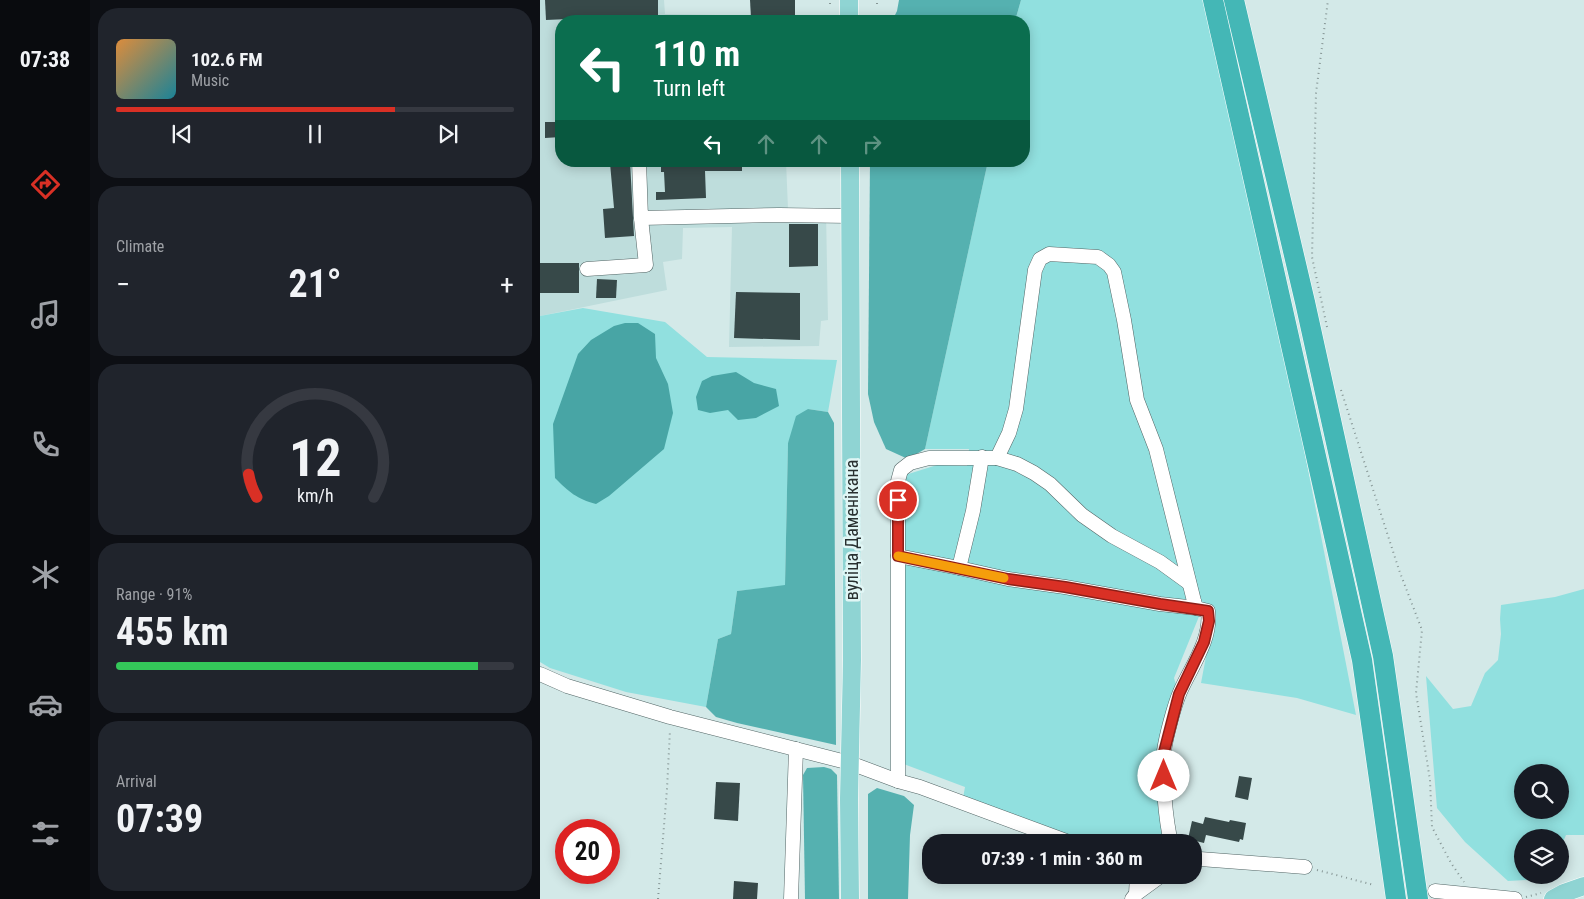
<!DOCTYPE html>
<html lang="en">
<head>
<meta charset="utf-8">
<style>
	:root { --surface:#171b24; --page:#20242c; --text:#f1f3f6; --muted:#9ea1a6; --line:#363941; --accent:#d93025 }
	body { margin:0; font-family:"Roboto Condensed",sans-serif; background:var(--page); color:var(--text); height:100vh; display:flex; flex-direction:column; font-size:19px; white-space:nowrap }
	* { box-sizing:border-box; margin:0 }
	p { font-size:16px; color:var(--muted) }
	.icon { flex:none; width:28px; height:28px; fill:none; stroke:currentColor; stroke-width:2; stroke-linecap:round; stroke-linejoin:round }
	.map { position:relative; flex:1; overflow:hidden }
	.drawer { display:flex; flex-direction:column; gap:8px; padding:8px; background:#0d0f14; width:450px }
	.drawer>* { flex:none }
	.top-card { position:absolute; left:15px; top:15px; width:475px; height:152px; border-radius:20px; box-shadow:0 2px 12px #0003; background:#0b6e4f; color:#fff; overflow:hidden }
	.fabs { position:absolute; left:974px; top:764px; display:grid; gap:10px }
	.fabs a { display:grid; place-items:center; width:55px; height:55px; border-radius:50%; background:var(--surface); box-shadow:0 2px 12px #0003; font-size:25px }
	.speed { position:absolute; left:15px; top:819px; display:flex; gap:10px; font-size:25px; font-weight:700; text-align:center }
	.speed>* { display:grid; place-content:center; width:65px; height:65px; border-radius:50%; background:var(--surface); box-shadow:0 2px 12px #0003; line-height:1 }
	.speed .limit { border:8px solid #d22; background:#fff; color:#111 }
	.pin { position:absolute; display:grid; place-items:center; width:42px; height:42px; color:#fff; margin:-21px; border:2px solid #fff; border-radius:50%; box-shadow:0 1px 5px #0007 }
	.me { position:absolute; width:55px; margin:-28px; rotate:0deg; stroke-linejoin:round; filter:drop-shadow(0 0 4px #0008) }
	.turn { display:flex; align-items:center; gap:18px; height:105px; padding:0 15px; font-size:22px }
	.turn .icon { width:65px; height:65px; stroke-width:2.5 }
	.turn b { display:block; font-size:35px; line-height:42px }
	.lanes { display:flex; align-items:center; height:48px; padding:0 15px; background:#0003; justify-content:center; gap:25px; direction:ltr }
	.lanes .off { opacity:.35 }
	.big { font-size:38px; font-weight:700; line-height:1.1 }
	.drawer .card { flex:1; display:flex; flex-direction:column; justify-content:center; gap:8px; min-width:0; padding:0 18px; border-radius:20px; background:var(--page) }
	.drawer .dial { align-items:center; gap:0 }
	.dial svg { height:130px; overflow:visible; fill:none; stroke:var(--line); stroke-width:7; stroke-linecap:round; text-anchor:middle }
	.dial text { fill:var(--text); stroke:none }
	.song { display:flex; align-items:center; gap:15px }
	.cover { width:60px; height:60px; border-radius:8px; background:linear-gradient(135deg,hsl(30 70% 55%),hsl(190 70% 35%)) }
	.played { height:5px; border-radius:2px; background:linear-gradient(90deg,var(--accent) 70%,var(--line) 70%) }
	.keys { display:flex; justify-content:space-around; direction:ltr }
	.heat { display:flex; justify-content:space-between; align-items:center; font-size:28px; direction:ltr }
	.charge { height:8px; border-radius:4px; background:linear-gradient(90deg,#34c759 91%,var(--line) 0) }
	.trip { position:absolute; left:382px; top:834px; width:280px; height:50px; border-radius:20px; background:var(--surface); box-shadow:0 2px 12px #0003; font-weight:700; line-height:50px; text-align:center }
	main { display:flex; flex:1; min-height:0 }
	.tab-bar { display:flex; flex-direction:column; width:90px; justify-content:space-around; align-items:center; background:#090b0e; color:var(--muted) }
	.tab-bar .icon { width:35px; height:35px }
	.tab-bar .on { color:var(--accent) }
	.tab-bar b { font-size:22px; color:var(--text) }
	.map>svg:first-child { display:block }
	.built { fill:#bedddc }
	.green { fill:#91e0df; fill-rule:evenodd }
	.forest { fill:#55b1b0 }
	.water { fill:#48a5a5 }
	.building { fill:#374949 }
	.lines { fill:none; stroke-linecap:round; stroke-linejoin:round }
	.minor-casing { stroke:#526565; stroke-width:15 }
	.major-casing { stroke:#fff; stroke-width:19 }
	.highway-casing { stroke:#fff; stroke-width:21 }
	.path { stroke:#869695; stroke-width:2; stroke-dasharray:1 4; stroke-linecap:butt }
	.minor { stroke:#fff; stroke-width:14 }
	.major { stroke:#8fd4d3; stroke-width:18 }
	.highway { stroke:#44b7b6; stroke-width:20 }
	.route-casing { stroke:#8d1f18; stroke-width:12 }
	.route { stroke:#d93025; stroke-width:9 }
	.slow { stroke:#f59e0b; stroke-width:9 }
	.labels { text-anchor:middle; stroke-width:5; stroke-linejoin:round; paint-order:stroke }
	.street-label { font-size:18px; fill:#283030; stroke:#e0f6f5 }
</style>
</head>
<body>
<main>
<nav class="tab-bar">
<b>07:38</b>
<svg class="icon on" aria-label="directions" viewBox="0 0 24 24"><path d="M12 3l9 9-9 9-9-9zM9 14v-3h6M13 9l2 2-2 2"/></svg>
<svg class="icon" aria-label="music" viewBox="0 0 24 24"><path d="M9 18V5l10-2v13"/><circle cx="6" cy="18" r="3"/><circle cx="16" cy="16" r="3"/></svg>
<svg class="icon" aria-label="phone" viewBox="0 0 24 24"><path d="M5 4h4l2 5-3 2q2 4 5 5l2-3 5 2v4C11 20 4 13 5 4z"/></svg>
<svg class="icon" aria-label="climate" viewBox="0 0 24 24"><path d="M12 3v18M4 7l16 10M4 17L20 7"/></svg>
<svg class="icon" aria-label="car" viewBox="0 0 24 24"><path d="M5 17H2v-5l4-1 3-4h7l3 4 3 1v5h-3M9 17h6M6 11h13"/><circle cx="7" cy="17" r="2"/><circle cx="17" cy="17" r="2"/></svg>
<svg class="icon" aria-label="filters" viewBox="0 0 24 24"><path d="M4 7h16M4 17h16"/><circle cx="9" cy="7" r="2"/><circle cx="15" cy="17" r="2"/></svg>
</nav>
<section class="drawer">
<div class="card">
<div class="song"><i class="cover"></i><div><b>102.6 FM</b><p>Music</p></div></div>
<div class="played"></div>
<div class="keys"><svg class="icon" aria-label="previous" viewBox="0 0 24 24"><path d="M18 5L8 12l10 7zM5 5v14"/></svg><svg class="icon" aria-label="pause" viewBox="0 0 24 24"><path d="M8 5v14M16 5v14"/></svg><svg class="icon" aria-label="next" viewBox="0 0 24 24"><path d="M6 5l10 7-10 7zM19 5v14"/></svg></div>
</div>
<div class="card"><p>Climate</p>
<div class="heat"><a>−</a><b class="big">21°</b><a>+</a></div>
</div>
<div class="card dial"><svg viewBox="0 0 100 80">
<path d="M14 69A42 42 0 1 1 86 69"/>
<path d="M14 69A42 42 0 0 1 9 55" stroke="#d93025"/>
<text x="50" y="56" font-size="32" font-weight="700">12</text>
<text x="50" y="72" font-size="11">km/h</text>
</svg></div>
<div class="card"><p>Range · 91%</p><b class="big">455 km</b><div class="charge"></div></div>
<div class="card"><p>Arrival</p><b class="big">07:39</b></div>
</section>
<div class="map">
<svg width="1044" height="899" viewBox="0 0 1044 899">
	<rect width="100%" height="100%" fill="#d3e9e8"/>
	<path class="built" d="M0,0H124L125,14L178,15L177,21H21V161H246L248,209L286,211L288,320L281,321L279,346L189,347L192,227L143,228L142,259L123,262L127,290L0,316Z"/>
	<g class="green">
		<path d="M481,0H663L746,357L816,715L757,698L661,683L675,609L662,605V609L634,678L636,685L617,775L624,842H564L523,838L423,798L425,787L361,763L362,476L397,465L427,466L429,449H385L448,161H484V21H475Z"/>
		<path d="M43,308L125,322L167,357L297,360L288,412L268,409L248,443L245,586L197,591L191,634L178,639L166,707L86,692L10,668L0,662V316Z"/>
		<path d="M1044,589V835H1026L1020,849V838H982V875H1010L1008,879L968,881L925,842L897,808L886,676L913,709L931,706L945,673L958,660L961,634L960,619L961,605L1015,597ZM982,772H1020V810H982Z"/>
	</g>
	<g class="forest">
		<path d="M359,0H481L475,21H352L357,11Z"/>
		<path d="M330,161H448L385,449L368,459L346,449L334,422L328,394Z"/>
		<path d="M268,409L288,412L294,423L296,745L197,723L176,717L166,707L178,639L191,634L197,591L245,585L248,443L256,416Z"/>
		<path d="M284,767L291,769L297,775L299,899H265L263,775L267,768Z"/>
		<path d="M337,788L364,796L374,805L370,835L368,899H328V794Z"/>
	</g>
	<g class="water">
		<path d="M85,323H98L115,334L116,358L128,384L133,413L124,449L69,496L56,504C37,499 29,492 15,478L13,424L38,354L51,340L74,326Z"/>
		<path d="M196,372L214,383L236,389L239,406L216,418L198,420L188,410L170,413L158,410L156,397L162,381L172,376Z"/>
	</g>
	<g class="building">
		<path d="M5,0H118V15L6,20Z"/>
		<path d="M210,0H255V17L211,18Z"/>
		<path d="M5,122H21V137L5,138Z"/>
		<path d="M90,161L94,236L65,238L63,209L74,208L70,163Z"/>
		<path d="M121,161H202V171H165L166,198L116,200V192H125L124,172H121Z"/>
		<path d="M249,224H278V266L249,267Z"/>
		<rect x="0" y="263" width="39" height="30"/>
		<path d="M57,279L77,280L76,298H56Z"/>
		<path d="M196,292L260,293V340L194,338Z"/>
		<path d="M699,776L712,778L708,800L695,797Z"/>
		<path d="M176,782L200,783L198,821L174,819Z"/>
		<path d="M665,817L689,822L690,820L706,823L703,840L700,839L699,842L666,835L664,843L648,839L652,821L663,824Z"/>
		<path d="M194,881L218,883L217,899H193Z"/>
	</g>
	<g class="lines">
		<defs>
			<g id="minor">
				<path d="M99,161L101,218L239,215L310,216"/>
				<path d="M47,269L106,265L101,218"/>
				<path d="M457,458L477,464L494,473L510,484L542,515L572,536L620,562L649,583"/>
				<path d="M358,556L419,568L433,511L442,457"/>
				<path d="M419,568L468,579L525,587L620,604L656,608"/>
				<path d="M0,674L27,686L130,717L310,763L358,781L380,787L529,842"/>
				<path d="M358,781V481L361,470L370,463L389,458H457L469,433L476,409L495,270L500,259L509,254L558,257L569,265L574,272L584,320L597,400L616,449L654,601L656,608L668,611C672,639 651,667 640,692C634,706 626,737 624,751C621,771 626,823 631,842"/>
				<path d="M654,860L660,859L765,867"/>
				<path d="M895,891L975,899"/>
				<path d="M596,894L597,875"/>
				<path d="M251,899L256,749"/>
				<path d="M592,899L596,894L622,875"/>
			</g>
			<g id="major">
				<path d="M309,0V21"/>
				<path d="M310,161L312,660L309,799L310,899"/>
				<path d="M1013,899L1024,893L1044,886"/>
			</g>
			<g id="highway">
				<path d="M673,0L822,660L856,899"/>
				<path d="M694,0L765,302L843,656L878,899"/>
			</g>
		</defs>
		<use href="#minor" class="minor-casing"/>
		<use href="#major" class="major-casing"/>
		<use href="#highway" class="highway-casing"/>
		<g class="path">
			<path d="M290,4V0"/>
			<path d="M337,4V0"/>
			<path d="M787,327L772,257L776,93L788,0"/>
			<path d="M801,390L859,570L882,630L876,693L890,780L892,827L911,863L924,882"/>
			<path d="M777,870L834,885"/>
			<path d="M986,897L1001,893"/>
			<path d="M118,899L127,789L130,730"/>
		</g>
		<use href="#minor" class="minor"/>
		<use href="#major" class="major"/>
		<use href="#highway" class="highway"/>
	</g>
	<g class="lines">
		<defs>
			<path id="route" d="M358,500V556L468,579L525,587L620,604L668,611L669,621L664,642L639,694L624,752V776"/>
		</defs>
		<use href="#route" class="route-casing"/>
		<use href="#route" class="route"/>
		<path class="slow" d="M358,556L464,578"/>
	</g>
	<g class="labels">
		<g class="street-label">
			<text transform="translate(312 530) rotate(-90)" y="6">вуліца Даменікана</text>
		</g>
	</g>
</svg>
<div class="fabs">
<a><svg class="icon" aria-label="search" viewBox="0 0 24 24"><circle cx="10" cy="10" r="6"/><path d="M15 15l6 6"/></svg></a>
<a><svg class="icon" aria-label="layers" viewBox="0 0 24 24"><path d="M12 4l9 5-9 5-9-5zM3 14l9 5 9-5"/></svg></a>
</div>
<div class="speed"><div class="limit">20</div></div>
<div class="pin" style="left:358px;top:500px;background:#d93025"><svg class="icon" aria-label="arrive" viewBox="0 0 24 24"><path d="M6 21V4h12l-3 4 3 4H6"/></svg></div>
<svg class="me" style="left:624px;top:776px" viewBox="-20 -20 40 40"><circle r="19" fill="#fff"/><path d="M0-13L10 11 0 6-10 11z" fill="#d93025"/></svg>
<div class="trip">07:39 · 1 min · 360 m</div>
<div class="top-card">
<div class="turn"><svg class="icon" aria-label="left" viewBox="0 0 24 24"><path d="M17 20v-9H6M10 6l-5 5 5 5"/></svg><div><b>110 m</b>Turn left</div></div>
<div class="lanes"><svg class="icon" aria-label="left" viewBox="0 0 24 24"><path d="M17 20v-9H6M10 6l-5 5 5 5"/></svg><svg class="icon off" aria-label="ahead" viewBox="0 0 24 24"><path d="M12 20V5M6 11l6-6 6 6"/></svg><svg class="icon off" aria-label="ahead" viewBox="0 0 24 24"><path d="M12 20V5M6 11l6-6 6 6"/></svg><svg class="icon off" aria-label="right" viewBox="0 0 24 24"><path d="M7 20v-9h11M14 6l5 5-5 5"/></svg></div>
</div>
</div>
</main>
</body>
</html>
